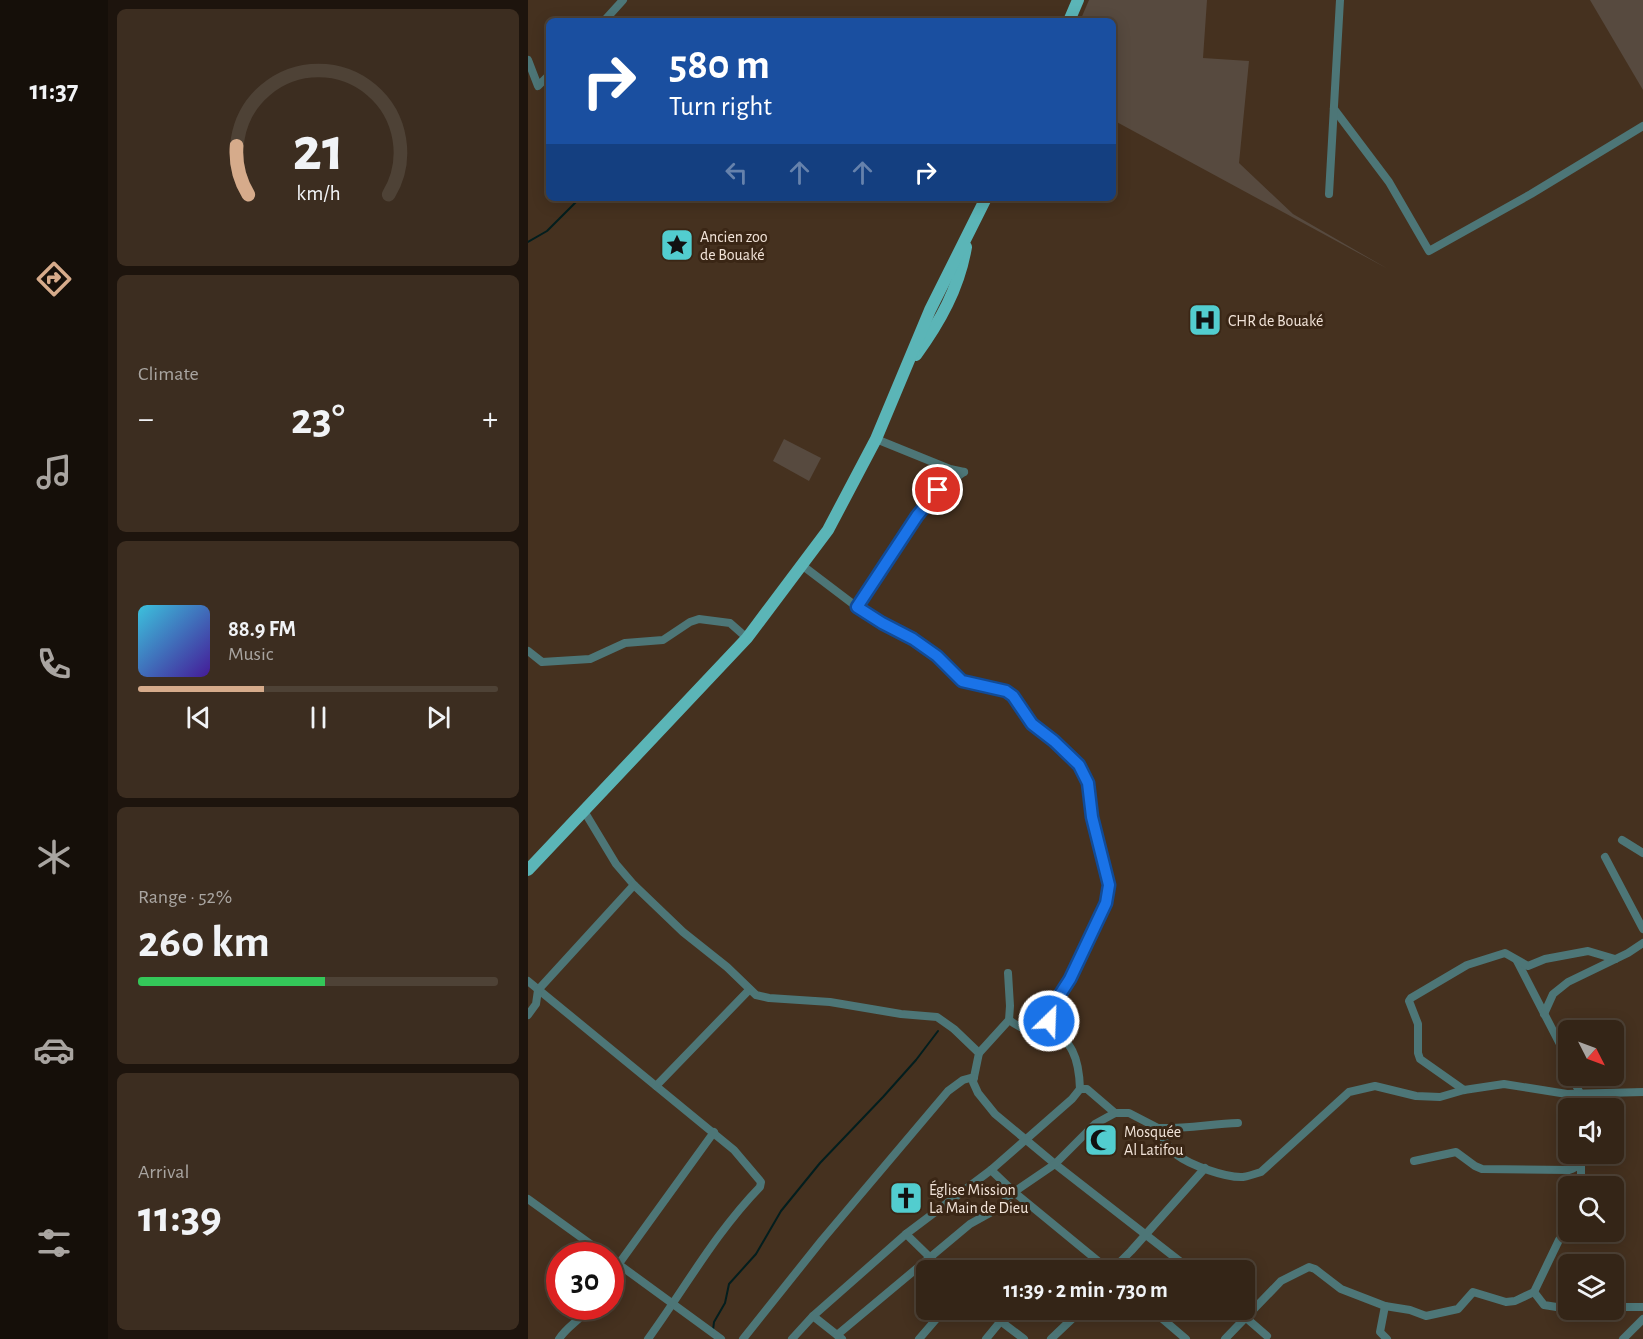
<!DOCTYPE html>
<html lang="en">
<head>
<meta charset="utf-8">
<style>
	:root { --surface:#342517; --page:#3c2d20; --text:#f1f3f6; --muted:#a9a5a1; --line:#4e4236; --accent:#d6ab8b }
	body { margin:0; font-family:"Alegreya Sans",sans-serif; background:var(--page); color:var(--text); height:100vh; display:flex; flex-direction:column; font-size:22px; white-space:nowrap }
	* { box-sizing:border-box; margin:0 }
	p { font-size:20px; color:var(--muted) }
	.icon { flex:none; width:33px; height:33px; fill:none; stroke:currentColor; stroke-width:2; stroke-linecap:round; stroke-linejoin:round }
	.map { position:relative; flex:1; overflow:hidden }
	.panel { display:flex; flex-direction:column; gap:9px; padding:9px; background:#1d140d; width:420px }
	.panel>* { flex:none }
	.banner { position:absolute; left:18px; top:18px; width:570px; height:183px; border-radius:9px; box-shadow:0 3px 15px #0003,0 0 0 2px var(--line); background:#1a4fa0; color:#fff; overflow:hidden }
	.needle { width:39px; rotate:132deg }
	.buttons { position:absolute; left:1030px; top:1020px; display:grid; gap:12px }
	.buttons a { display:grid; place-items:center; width:66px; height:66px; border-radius:9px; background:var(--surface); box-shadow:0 3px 15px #0003,0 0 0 2px var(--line); font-size:30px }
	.speed { position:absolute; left:18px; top:1242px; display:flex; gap:12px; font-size:30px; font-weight:700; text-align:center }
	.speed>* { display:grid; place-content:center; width:78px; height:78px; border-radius:50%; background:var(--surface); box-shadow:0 3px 15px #0003,0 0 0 2px var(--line); line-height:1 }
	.speed .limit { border:9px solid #d22; background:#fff; color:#111 }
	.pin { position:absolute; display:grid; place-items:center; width:51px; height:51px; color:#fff; margin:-26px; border:3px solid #fff; border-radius:50%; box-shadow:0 2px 6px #0007 }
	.me { position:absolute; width:66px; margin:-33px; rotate:24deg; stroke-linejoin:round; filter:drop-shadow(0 0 4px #0008) }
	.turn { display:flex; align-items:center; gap:21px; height:126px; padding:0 24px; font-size:27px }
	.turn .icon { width:78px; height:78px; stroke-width:2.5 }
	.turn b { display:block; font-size:42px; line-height:51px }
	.lanes { display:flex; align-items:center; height:57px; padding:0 24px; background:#0003; justify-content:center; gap:30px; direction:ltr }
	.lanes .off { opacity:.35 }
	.big { font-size:45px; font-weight:700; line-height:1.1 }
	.panel .tile { flex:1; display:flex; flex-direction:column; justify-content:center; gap:9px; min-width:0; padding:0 21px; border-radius:9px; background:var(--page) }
	.panel .dial { align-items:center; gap:0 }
	.dial svg { height:156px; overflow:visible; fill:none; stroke:var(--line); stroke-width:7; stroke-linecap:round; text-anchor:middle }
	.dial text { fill:var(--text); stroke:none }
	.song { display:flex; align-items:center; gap:18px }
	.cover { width:72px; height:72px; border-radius:9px; background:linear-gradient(135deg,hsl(190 70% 55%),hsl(260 70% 35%)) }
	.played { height:6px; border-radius:3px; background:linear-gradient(90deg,var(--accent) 35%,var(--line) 35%) }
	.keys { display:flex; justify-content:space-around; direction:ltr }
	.heat { display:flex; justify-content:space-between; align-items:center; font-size:33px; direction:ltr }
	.charge { height:9px; border-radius:4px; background:linear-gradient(90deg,#34c759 52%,var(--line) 0) }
	.trip { position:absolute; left:388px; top:1260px; width:339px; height:60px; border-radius:9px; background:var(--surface); box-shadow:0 3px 15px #0003,0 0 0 2px var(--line); font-weight:700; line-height:60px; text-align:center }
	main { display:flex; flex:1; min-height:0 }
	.menu { display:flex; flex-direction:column; width:108px; justify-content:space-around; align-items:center; background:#150f09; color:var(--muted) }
	.menu .icon { width:42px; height:42px }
	.menu .selected { color:var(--accent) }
	.menu b { font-size:27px; color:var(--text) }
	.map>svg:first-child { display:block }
	.green { fill:#574a3f }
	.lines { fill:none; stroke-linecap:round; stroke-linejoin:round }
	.stream { stroke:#031e1e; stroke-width:2 }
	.minor { stroke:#4d7677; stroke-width:8 }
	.primary { stroke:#5bb5b7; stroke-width:12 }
	.route-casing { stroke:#114b97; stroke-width:15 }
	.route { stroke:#1a73e8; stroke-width:10 }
	.labels { text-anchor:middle; stroke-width:6; stroke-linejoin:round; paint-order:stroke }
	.poi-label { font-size:16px; fill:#f1e3d8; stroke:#3a2615; text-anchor:start }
</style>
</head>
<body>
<main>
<nav class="menu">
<b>11:37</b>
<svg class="icon selected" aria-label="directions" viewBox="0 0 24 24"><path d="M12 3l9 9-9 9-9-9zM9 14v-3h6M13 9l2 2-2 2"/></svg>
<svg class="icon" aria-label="music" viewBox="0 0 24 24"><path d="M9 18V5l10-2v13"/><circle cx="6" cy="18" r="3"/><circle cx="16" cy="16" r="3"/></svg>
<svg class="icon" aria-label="phone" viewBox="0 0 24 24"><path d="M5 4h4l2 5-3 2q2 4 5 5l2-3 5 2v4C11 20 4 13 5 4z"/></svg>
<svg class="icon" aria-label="climate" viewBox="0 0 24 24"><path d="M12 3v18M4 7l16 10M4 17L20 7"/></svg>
<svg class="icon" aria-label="car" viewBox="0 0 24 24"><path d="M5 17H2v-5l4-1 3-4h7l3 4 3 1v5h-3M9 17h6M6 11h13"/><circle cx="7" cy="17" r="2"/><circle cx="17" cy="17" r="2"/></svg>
<svg class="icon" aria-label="filters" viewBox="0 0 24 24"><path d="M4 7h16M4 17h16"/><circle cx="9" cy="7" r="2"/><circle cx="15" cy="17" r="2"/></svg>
</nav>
<section class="panel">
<div class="tile dial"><svg viewBox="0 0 100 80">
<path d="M14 69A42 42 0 1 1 86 69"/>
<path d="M14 69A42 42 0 0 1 8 44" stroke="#d6ab8b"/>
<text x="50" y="56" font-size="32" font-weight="700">21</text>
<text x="50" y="72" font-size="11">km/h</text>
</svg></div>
<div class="tile"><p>Climate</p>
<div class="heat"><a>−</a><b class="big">23°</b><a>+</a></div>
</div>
<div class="tile">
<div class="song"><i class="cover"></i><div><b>88.9 FM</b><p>Music</p></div></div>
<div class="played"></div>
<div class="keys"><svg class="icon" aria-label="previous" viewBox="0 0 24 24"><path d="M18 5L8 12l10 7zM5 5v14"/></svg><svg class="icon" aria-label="pause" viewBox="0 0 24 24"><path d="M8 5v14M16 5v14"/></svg><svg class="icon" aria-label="next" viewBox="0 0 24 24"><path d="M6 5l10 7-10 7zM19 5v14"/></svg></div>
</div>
<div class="tile"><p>Range · 52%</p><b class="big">260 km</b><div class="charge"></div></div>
<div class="tile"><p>Arrival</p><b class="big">11:39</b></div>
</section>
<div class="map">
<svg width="1115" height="1339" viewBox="0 0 1115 1339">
	<rect width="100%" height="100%" fill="#45311f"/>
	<g class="green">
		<path d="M561,0H679L675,58L721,61L711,163L765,214L860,269L585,120V21H552Z"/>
		<path d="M1062,0H1115V90Z"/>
		<path d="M256,439L293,458L281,481L245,461Z"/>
	</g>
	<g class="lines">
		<g class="stream">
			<path d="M0,242L19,231L52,198"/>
			<path d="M185,1330L186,1322L197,1303L201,1284L228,1254L253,1211L292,1163L355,1097L388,1060L410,1031"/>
		</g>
		<g class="minor">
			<path d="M76,21L95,0"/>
			<path d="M0,60L10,86L21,75"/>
			<path d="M806,109L861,182L901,251L1003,194L1115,126"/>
			<path d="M801,194L812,0"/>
			<path d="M348,439L422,469L436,472"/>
			<path d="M329,607L389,516L410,490L436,472"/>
			<path d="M0,651L14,662L62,659L97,643L135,640L162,622L171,619L202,623L219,638"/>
			<path d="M56,811L88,864L106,885L155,932L199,967L228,995L241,998L302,1002L373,1014L409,1017L426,1029L451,1053L445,1082L450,1093L467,1114L527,1164L663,1270"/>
			<path d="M1094,840L1115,853"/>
			<path d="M1077,857L1115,929"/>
			<path d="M989,961L1035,1050L1041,1069"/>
			<path d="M0,981L206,1150L233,1182L232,1187C188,1232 157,1288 120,1339"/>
			<path d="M1016,1014L1025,994L1040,982L1100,953L1115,943"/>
			<path d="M0,1015L8,1004L10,990L106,885"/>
			<path d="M481,1020C499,1033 503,1031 523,1024"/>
			<path d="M451,1053L481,1020L482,1006L480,973"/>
			<path d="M1043,1076L1052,1093V1108"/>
			<path d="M128,1086L221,990"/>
			<path d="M552,1089H559L587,1113"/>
			<path d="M936,1090L892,1059L890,1053V1024L881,1001L883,998L939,965L977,953L1000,966L1017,959L1060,951L1087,959"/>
			<path d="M630,1128C657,1129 683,1124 710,1123"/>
			<path d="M886,1161L928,1152L947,1166L954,1169L1041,1170C1050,1167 1053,1163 1053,1154"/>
			<path d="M463,1170L486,1192L581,1270"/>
			<path d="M1053,1186V1161"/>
			<path d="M0,1199L79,1256"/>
			<path d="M378,1234L415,1270"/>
			<path d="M82,1258L193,1339"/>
			<path d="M496,1265L503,1270"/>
			<path d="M580,1270L588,1266L603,1251L677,1168"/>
			<path d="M82,1276L186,1132"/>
			<path d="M1006,1292L1016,1305L1041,1309"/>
			<path d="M857,1306L852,1332L859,1339"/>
			<path d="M1086,1307H1115"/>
			<path d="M458,1310L496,1339"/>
			<path d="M624,1310L658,1339"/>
			<path d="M709,1310L739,1336"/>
			<path d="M1042,1310L1061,1311L1068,1310"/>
			<path d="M285,1316L314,1339"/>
			<path d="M309,1335L442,1224L469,1209L486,1192L527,1164L567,1124L587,1113H601L630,1128C634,1138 640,1148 649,1155C662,1165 698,1178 715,1177C721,1176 727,1174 733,1172L821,1092L847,1086L888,1096L912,1097L936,1090L976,1084L1039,1094L1115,1092"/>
			<path d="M31,1339C39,1326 53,1320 62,1306"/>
			<path d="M215,1339L294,1240L420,1091L435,1080L446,1077"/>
			<path d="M264,1339L285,1316L378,1234L463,1170L544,1099L552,1089C551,1054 543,1045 521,1021L524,1007L542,979L578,903L581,885L564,817L560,783L551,765L526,741L504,724L485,696L478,691L434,681L409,656L385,639L354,623L329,607L275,566"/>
			<path d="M391,1339L416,1310"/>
			<path d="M458,1339L472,1322"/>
			<path d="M523,1339L545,1318L551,1310"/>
			<path d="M697,1339L753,1281L781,1267L787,1269L813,1289L857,1306L882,1310L898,1316L930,1309L945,1292L978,1302L987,1301L1006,1292L1031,1240L1041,1229"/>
			<path d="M1095,1339L1115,1319"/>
		</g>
		<g class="primary">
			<path d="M541,21L550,0"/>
			<path d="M388,355C412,322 431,288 438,247"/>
			<path d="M0,870L219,638L300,530L348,439L402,310L458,198"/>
		</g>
	</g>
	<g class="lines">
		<defs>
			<path id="route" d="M410,490L389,516L329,607L354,623L385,639L409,656L434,681L478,691L485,696L504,724L526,741L551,765L560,783L564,817L581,885L578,903L542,979L524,1007L521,1021"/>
		</defs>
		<use href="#route" class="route-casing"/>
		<use href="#route" class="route"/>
	</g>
	<defs>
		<symbol id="sight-square" viewBox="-11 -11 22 22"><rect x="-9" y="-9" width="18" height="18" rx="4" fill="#52cdcf" stroke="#3a2615"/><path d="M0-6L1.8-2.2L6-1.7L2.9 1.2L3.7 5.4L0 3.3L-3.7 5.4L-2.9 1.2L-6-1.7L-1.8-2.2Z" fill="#111"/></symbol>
		<symbol id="hospital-square" viewBox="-11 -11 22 22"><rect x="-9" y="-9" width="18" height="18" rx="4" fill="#52cdcf" stroke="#3a2615"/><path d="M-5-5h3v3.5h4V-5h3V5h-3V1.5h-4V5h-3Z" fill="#111"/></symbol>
		<symbol id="mosque-square" viewBox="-11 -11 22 22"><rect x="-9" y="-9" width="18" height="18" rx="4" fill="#52cdcf" stroke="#3a2615"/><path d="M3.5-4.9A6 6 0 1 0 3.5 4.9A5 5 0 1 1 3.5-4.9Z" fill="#111"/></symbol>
		<symbol id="church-square" viewBox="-11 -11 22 22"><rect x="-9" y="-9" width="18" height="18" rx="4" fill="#52cdcf" stroke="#3a2615"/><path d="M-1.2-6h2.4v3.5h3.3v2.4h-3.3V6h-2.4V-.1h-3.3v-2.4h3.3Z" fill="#111"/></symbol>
	</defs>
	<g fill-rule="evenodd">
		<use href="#sight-square" x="130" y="226" width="38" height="38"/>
		<use href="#hospital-square" x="658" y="301" width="38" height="38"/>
		<use href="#mosque-square" x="554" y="1121" width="38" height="38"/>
		<use href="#church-square" x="359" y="1179" width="38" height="38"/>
	</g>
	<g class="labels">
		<g class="poi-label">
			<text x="172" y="242">Ancien zoo<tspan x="172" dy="18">de Bouaké</tspan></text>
			<text x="700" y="326">CHR de Bouaké</text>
			<text x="596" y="1137">Mosquée<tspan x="596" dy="18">Al Latifou</tspan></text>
			<text x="401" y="1195">Église Mission<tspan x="401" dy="18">La Main de Dieu</tspan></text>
		</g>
	</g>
</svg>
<div class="buttons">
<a><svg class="needle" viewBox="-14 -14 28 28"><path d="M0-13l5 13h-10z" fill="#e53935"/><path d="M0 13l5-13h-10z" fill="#a9a5a1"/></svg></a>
<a><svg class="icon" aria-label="sound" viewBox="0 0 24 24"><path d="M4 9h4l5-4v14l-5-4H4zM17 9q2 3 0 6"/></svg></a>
<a><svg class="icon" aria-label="search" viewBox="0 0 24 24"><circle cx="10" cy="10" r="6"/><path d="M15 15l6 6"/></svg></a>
<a><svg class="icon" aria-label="layers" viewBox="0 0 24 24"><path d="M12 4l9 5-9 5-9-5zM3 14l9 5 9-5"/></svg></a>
</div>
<div class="speed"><div class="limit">30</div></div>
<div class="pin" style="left:410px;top:490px;background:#d93025"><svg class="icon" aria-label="arrive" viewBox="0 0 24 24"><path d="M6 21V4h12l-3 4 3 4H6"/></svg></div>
<svg class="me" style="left:521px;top:1021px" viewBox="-20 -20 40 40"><circle r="17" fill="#1a73e8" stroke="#fff" stroke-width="3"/><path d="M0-11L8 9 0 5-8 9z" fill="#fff"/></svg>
<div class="trip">11:39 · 2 min · 730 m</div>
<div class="banner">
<div class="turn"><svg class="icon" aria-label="right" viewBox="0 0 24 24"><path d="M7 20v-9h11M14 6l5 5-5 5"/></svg><div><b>580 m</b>Turn right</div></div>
<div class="lanes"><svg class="icon off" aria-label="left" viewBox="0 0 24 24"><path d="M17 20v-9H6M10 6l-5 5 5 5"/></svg><svg class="icon off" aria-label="ahead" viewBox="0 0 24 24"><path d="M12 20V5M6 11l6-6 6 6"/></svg><svg class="icon off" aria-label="ahead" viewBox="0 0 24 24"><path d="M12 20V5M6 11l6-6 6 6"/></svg><svg class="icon" aria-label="right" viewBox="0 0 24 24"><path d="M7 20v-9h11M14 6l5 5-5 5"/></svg></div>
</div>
</div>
</main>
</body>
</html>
